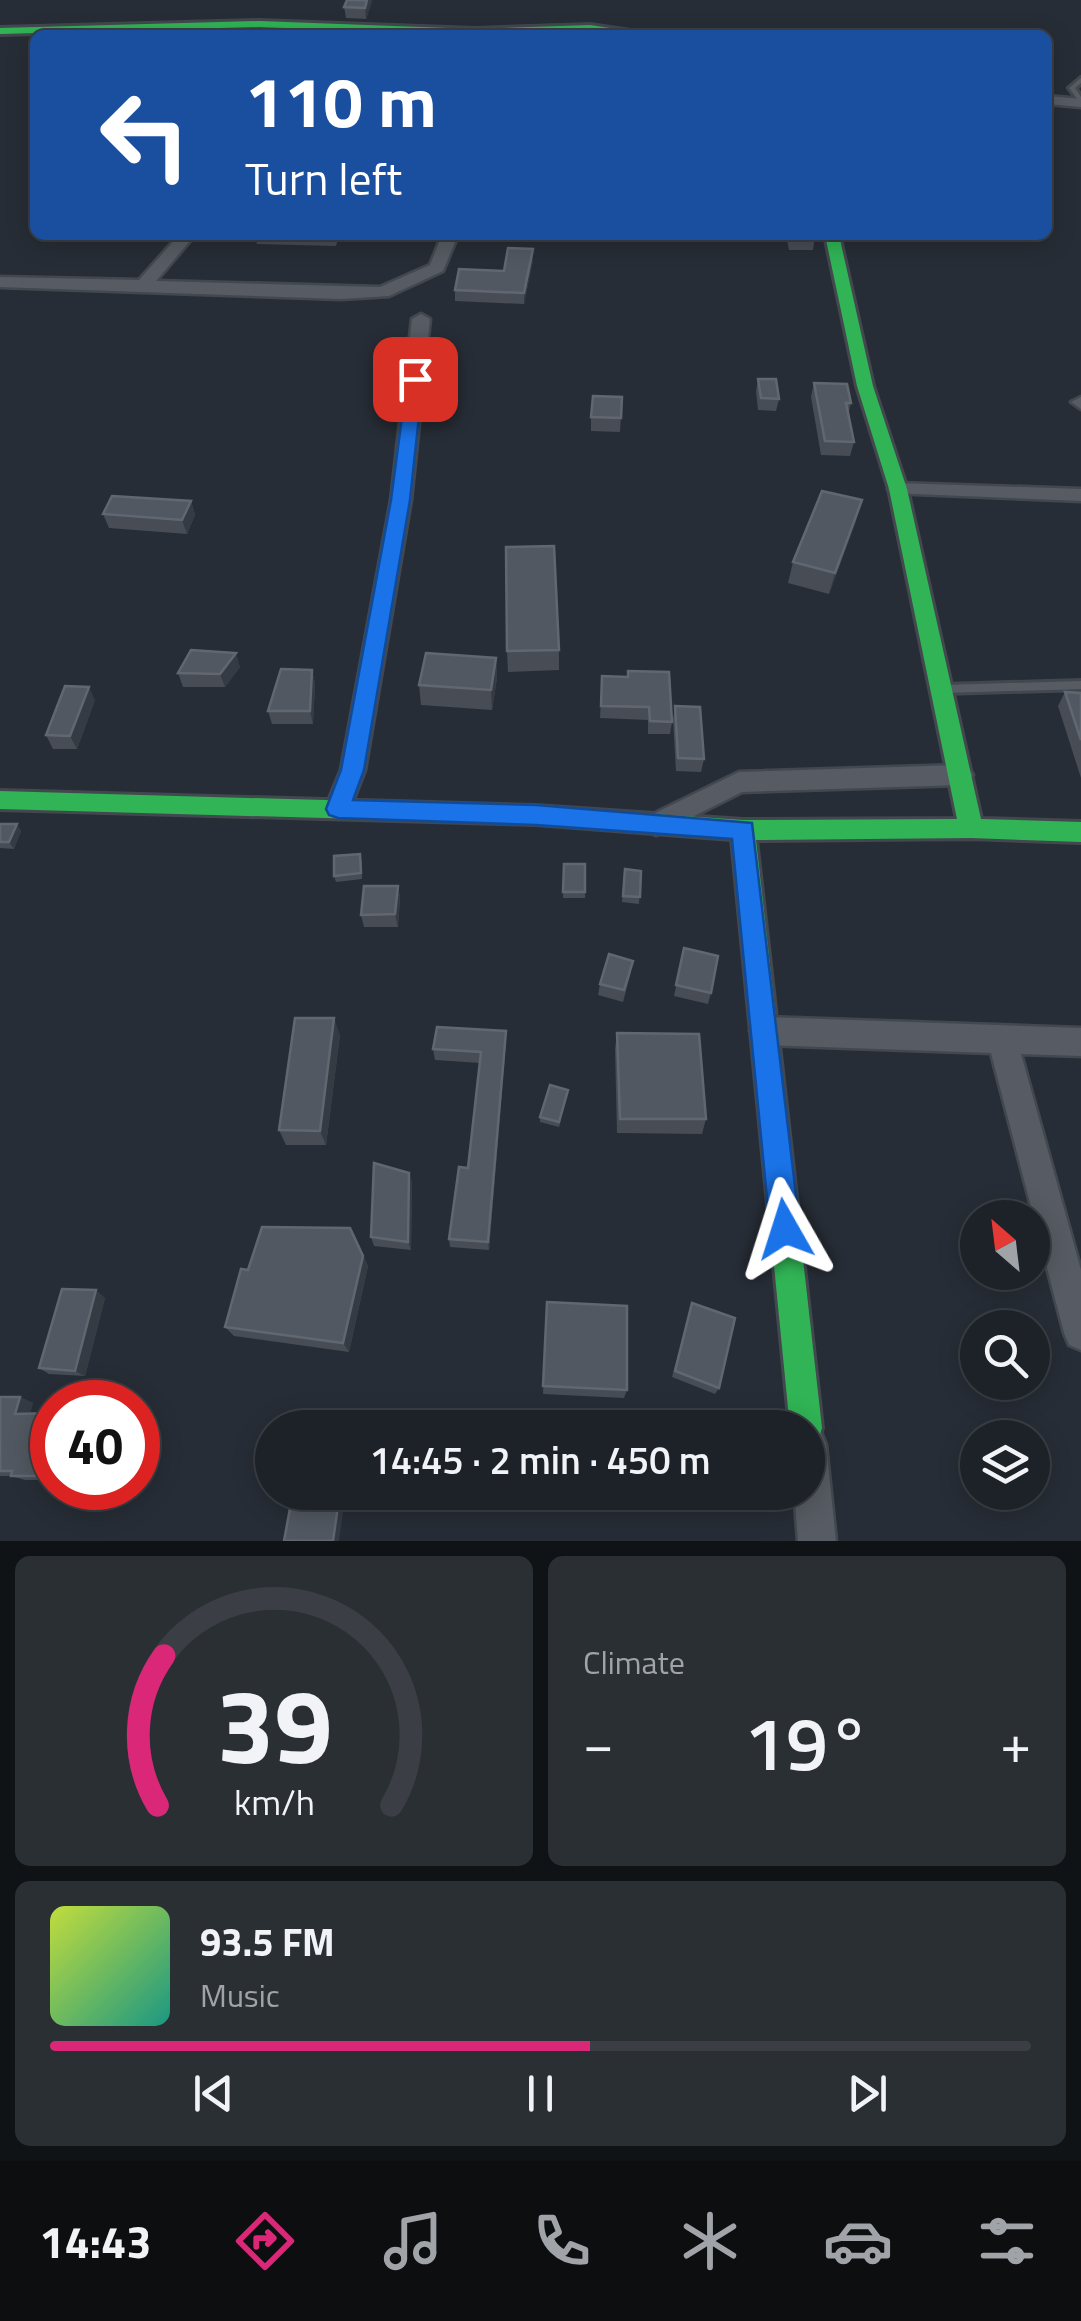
<!DOCTYPE html>
<html lang="en">
<head>
<meta charset="utf-8">
<style>
	:root { --surface:#1d2228; --page:#2a2f34; --text:#f1f3f6; --muted:#a0a4a8; --line:#3b3f45; --accent:#db2777 }
	body { margin:0; font-family:"Titillium Web",sans-serif; background:var(--page); color:var(--text); height:100vh; display:flex; flex-direction:column; font-size:38px; white-space:nowrap }
	* { box-sizing:border-box; margin:0 }
	p { font-size:32px; color:var(--muted) }
	.icon { flex:none; width:55px; height:55px; fill:none; stroke:currentColor; stroke-width:2; stroke-linecap:round; stroke-linejoin:round }
	.map { position:relative; height:1541px; overflow:hidden }
	.drawer { display:flex; flex-direction:column; gap:15px; padding:15px; background:#101316; flex:1 }
	.drawer>* { flex:none }
	.guide { position:absolute; left:30px; top:30px; width:1022px; height:210px; border-radius:15px; box-shadow:0 5px 25px #0003,0 0 0 2px var(--line); background:#1a4fa0; color:#fff; overflow:hidden }
	.needle { width:65px; rotate:332deg }
	.buttons { position:absolute; left:960px; top:1200px; display:grid; gap:20px }
	.buttons a { display:grid; place-items:center; width:90px; height:90px; border-radius:50%; background:var(--surface); box-shadow:0 5px 25px #0003,0 0 0 2px var(--line); font-size:50px }
	.speed { position:absolute; left:30px; top:1380px; display:flex; gap:20px; font-size:50px; font-weight:700; text-align:center }
	.speed>* { display:grid; place-content:center; width:130px; height:130px; border-radius:50%; background:var(--surface); box-shadow:0 5px 25px #0003,0 0 0 2px var(--line); line-height:1 }
	.speed .limit { border:15px solid #d22; background:#fff; color:#111 }
	.pin { position:absolute; display:grid; place-items:center; width:85px; height:85px; color:#fff; margin:-42px; border-radius:20px; box-shadow:0 5px 15px #0006 }
	.me { position:absolute; width:110px; margin:-55px; rotate:354deg; stroke-linejoin:round; filter:drop-shadow(0 0 8px #0008) }
	.turn { display:flex; align-items:center; gap:35px; height:210px; padding:0 50px; font-size:45px }
	.turn .icon { width:130px; height:130px; stroke-width:2.5 }
	.turn b { display:block; font-size:70px; line-height:85px }
	.big { font-size:75px; font-weight:600; line-height:1.1 }
	.drawer .widget { flex:1; display:flex; flex-direction:column; justify-content:center; gap:15px; min-width:0; padding:0 35px; border-radius:15px; background:var(--page) }
	.drawer .dial { align-items:center; gap:0 }
	.dial svg { height:260px; overflow:visible; fill:none; stroke:var(--line); stroke-width:7; stroke-linecap:round; text-anchor:middle }
	.dial text { fill:var(--text); stroke:none }
	.song { display:flex; align-items:center; gap:30px }
	.cover { width:120px; height:120px; border-radius:15px; background:linear-gradient(135deg,hsl(70 70% 55%),hsl(170 70% 35%)) }
	.played { height:10px; border-radius:5px; background:linear-gradient(90deg,var(--accent) 55%,var(--line) 55%) }
	.keys { display:flex; justify-content:space-around; direction:ltr }
	.heat { display:flex; justify-content:space-between; align-items:center; font-size:55px; direction:ltr }
	.drawer .tiles { flex:1; display:grid; gap:15px; grid-template-columns:1fr 1fr }
	.widget:last-child { grid-column:span 2 }
	.trip { position:absolute; left:255px; top:1410px; width:570px; height:100px; border-radius:50px; background:var(--surface); box-shadow:0 5px 25px #0003,0 0 0 2px var(--line); font-weight:600; line-height:100px; text-align:center }
	.tab-bar { display:flex; height:160px; justify-content:space-around; align-items:center; background:#0c0e10; color:var(--muted) }
	.tab-bar .icon { width:70px; height:70px }
	.tab-bar .selected { color:var(--accent) }
	.tab-bar b { font-size:45px; color:var(--text) }
	.map>svg:first-child { display:block }
	.lines { fill:none; stroke-linecap:round; stroke-linejoin:round }
	.lane-casing { stroke:#43484f; stroke-width:6 }
	.street-casing { stroke:#43484f; stroke-width:5 }
	.fast-casing { stroke:#43484f; stroke-width:6 }
	.lane { fill:#575c64; fill-rule:evenodd }
	.street { fill:#575c64; fill-rule:evenodd }
	.fast { fill:#30b455; fill-rule:evenodd }
	.wall { fill:#474c55 }
	.shaded-wall { fill:#353b43 }
	.building { fill:#525861; stroke:#616771; stroke-width:2.5 }
	.route { fill:#1a73e8; stroke:#114b97; stroke-width:2.5 }
</style>
</head>
<body>
<div class="map">
<svg width="1081" height="1541" viewBox="0 0 1081 1541">
	<rect width="100%" height="100%" fill="#272d36"/>
	<g class="lines">
		<defs>
			<g id="lane">
				<path d="M1081,78V83L1075,88L1081,97V104L1069,88Z"/>
				<path d="M1081,681V689L944,693L938,689L944,685Z"/>
			</g>
			<g id="street">
				<path d="M1048,96L1081,99V107L1048,104Z"/>
				<path d="M179,235H195L156,281L380,287L430,265L442,235H458L443,271L389,296L341,299L0,287V277L139,280Z"/>
				<path d="M421,314L430,319L411,500L365,770L347,816L338,819L329,816L325,809L341,770L391,500L412,319Z"/>
				<path d="M1081,397V409L1071,402Z"/>
				<path d="M898,483L1081,489V501L891,493L888,489Z"/>
				<path d="M960,765L969,768L973,775L969,782L960,785L742,792L656,835L647,831L643,824L647,817L739,772Z"/>
				<path d="M765,1017L1081,1028V1056L1021,1054L1081,1270V1350L1069,1345L1064,1333L991,1053L765,1045L755,1041L750,1031L755,1021Z"/>
				<path d="M808,1427L821,1432L826,1445L836,1541H798L794,1492H808Z"/>
			</g>
			<g id="fast">
				<path d="M259,21L475,29L590,25L657,35L590,31L468,35L259,27L0,34V28Z"/>
				<path d="M825,235H839L873,386L907,489L981,819L1081,822V842L971,838L756,840L822,1428L818,1440L808,1444V1428H790L732,839L536,824L0,809V791L536,806L743,820L957,819L889,489L857,386Z"/>
			</g>
		</defs>
		<use href="#lane" class="lane-casing"/>
		<use href="#street" class="street-casing"/>
		<use href="#fast" class="fast-casing"/>
		<use href="#lane" class="lane"/>
		<use href="#street" class="street"/>
		<use href="#fast" class="fast"/>
	</g>
	<g class="wall">
		<path d="M347,0H372L366,19L346,18L344,7Z"/>
		<path d="M255,235H339L336,246L257,244Z"/>
		<path d="M786,235H815L813,250H789Z"/>
		<path d="M533,260L524,304L455,301V290Z"/>
		<path d="M758,379L779,399L776,411L758,410L756,391Z"/>
		<path d="M814,383L851,403L848,414L854,442L850,456L821,455L811,397Z"/>
		<path d="M622,397L620,432L591,431V417Z"/>
		<path d="M191,501L195,515L187,534L109,528L103,514Z"/>
		<path d="M856,521L829,594L788,583L793,562Z"/>
		<path d="M559,650V670L508,672L507,651Z"/>
		<path d="M496,658L497,678L492,710L421,705L419,685Z"/>
		<path d="M240,667L225,687H183L178,673Z"/>
		<path d="M312,670L315,684L313,724H272L268,711Z"/>
		<path d="M602,676L672,722L670,734H648V720L600,718Z"/>
		<path d="M1065,692L1081,693V778L1058,706Z"/>
		<path d="M95,700L77,749H53L46,735Z"/>
		<path d="M675,706L704,759L701,772L676,771L673,720Z"/>
		<path d="M0,824L21,831L14,849L0,848Z"/>
		<path d="M362,860V879L336,882L334,876Z"/>
		<path d="M564,864H585V898H563Z"/>
		<path d="M625,869L641,871L639,904L622,902Z"/>
		<path d="M398,886L400,898L398,927H364L361,915Z"/>
		<path d="M684,948L711,993L708,1004L674,996Z"/>
		<path d="M631,972L623,1002L598,995L600,984Z"/>
		<path d="M506,1031V1042L489,1250L450,1247L449,1239L468,1168L480,1063L435,1060L433,1049Z"/>
		<path d="M617,1033L706,1119L702,1134L617,1133L615,1049Z"/>
		<path d="M340,1035L326,1145H286L279,1130Z"/>
		<path d="M568,1090L559,1127L540,1122V1117Z"/>
		<path d="M412,1182L411,1250L374,1246L371,1237Z"/>
		<path d="M350,1228L368,1266L349,1352L234,1336L225,1327L248,1270Z"/>
		<path d="M105,1298L85,1376L49,1374L39,1368Z"/>
		<path d="M547,1302L627,1390L624,1398L543,1394Z"/>
		<path d="M692,1303L719,1388L715,1394L672,1377Z"/>
		<path d="M0,1397H20L33,1403L30,1413H52V1480H25L11,1476H0Z"/>
	</g>
	<g class="shaded-wall">
		<path d="M367,0H372V2L366,19L365,8Z"/>
		<path d="M533,249V260L524,304V293Z"/>
		<path d="M862,500L856,521L829,594L835,573Z"/>
		<path d="M191,501L195,515L187,534L182,520Z"/>
		<path d="M236,653L240,667L225,687L220,674Z"/>
		<path d="M496,658L497,678L492,710L491,690Z"/>
		<path d="M312,670L315,684L313,724L310,711Z"/>
		<path d="M89,687L95,700L77,749L70,736Z"/>
		<path d="M17,824L21,831L14,849L9,842Z"/>
		<path d="M398,886L400,898L398,927L395,914Z"/>
		<path d="M334,1018L340,1035L326,1145L320,1131Z"/>
		<path d="M506,1031V1042L489,1250L488,1242Z"/>
		<path d="M409,1173L412,1182L411,1250L408,1242Z"/>
		<path d="M363,1256L368,1266L349,1352L343,1343Z"/>
		<path d="M96,1290L105,1298L85,1376L75,1371Z"/>
		<path d="M20,1397L33,1403L29,1419L15,1414Z"/>
		<path d="M138,1460L145,1463L140,1486L138,1485Z"/>
		<path d="M340,1492H346L339,1541H333Z"/>
	</g>
	<g class="building">
		<path d="M347,0H367L365,8L344,7Z"/>
		<path d="M791,235H815V237L791,236Z"/>
		<path d="M508,248L533,249L524,293L455,290L459,269L504,271Z"/>
		<path d="M758,379H776L779,399L761,398Z"/>
		<path d="M814,383L847,384L851,403H846L854,442L825,441Z"/>
		<path d="M593,396L622,397L621,418L591,417Z"/>
		<path d="M822,491L862,500L835,573L793,562Z"/>
		<path d="M112,496L191,501L182,520L103,514Z"/>
		<path d="M554,546L559,650L507,651L506,547Z"/>
		<path d="M191,650L236,653L220,674L178,673Z"/>
		<path d="M426,653L496,658L491,690L419,685Z"/>
		<path d="M281,669L312,670L310,711H268Z"/>
		<path d="M628,671L669,672L672,722L650,721L649,707L601,706L602,676L628,677Z"/>
		<path d="M65,686L89,687L70,736L46,735Z"/>
		<path d="M1065,692L1081,693V740Z"/>
		<path d="M675,706L700,707L704,759L678,758Z"/>
		<path d="M0,824H17L9,842H0Z"/>
		<path d="M360,854L361,873L334,876V856Z"/>
		<path d="M564,864H585V892H563Z"/>
		<path d="M625,869L641,871L640,897L623,896Z"/>
		<path d="M364,886H398L395,914L361,915Z"/>
		<path d="M684,948L718,956L711,993L676,985Z"/>
		<path d="M609,954L633,961L624,990L600,984Z"/>
		<path d="M295,1018H334L320,1131L279,1130Z"/>
		<path d="M437,1027L506,1031L488,1242L449,1239L459,1167L468,1168L481,1052L433,1049Z"/>
		<path d="M617,1033L699,1034L706,1119H620Z"/>
		<path d="M550,1085L568,1090L559,1122L540,1117Z"/>
		<path d="M374,1163L409,1173L408,1242L371,1237Z"/>
		<path d="M262,1227L350,1228L363,1256L343,1343L225,1327L241,1269L248,1270Z"/>
		<path d="M62,1289L96,1290L75,1371L39,1368Z"/>
		<path d="M547,1302L627,1306V1390L543,1386Z"/>
		<path d="M692,1303L735,1318L719,1388L675,1371Z"/>
		<path d="M0,1397H20L15,1414L52,1413V1469L51,1476H11L12,1471H0Z"/>
		<path d="M293,1492H340L333,1541H284Z"/>
	</g>
	<path class="route" d="M415,374L423,379L410,500L364,770L353,800L536,805L752,823L800,1229L796,1240L785,1244L775,1240L770,1229L732,839L536,825L338,818L329,815L326,809L341,770L391,500L407,379Z"/>
</svg>
<div class="buttons">
<a><svg class="needle" viewBox="-14 -14 28 28"><path d="M0-13l5 13h-10z" fill="#e53935"/><path d="M0 13l5-13h-10z" fill="#a0a4a8"/></svg></a>
<a><svg class="icon" aria-label="search" viewBox="0 0 24 24"><circle cx="10" cy="10" r="6"/><path d="M15 15l6 6"/></svg></a>
<a><svg class="icon" aria-label="layers" viewBox="0 0 24 24"><path d="M12 4l9 5-9 5-9-5zM3 14l9 5 9-5"/></svg></a>
</div>
<div class="speed"><div class="limit">40</div></div>
<div class="pin" style="left:415px;top:379px;background:#d93025"><svg class="icon" aria-label="arrive" viewBox="0 0 24 24"><path d="M6 21V4h12l-3 4 3 4H6"/></svg></div>
<svg class="me" style="left:785px;top:1229px" viewBox="-20 -20 40 40"><path d="M0-17L14 15 0 8-14 15z" fill="#1a73e8" stroke="#fff" stroke-width="4"/></svg>
<div class="trip">14:45 · 2 min · 450 m</div>
<div class="guide">
<div class="turn"><svg class="icon" aria-label="left" viewBox="0 0 24 24"><path d="M17 20v-9H6M10 6l-5 5 5 5"/></svg><div><b>110 m</b>Turn left</div></div>
</div>
</div>
<section class="drawer">
<div class="tiles">
<div class="widget dial"><svg viewBox="0 0 100 80">
<path d="M14 69A42 42 0 1 1 86 69"/>
<path d="M14 69A42 42 0 0 1 16 23" stroke="#db2777"/>
<text x="50" y="56" font-size="32" font-weight="700">39</text>
<text x="50" y="72" font-size="11">km/h</text>
</svg></div>
<div class="widget"><p>Climate</p>
<div class="heat"><a>−</a><b class="big">19°</b><a>+</a></div>
</div>
<div class="widget">
<div class="song"><i class="cover"></i><div><b>93.5 FM</b><p>Music</p></div></div>
<div class="played"></div>
<div class="keys"><svg class="icon" aria-label="previous" viewBox="0 0 24 24"><path d="M18 5L8 12l10 7zM5 5v14"/></svg><svg class="icon" aria-label="pause" viewBox="0 0 24 24"><path d="M8 5v14M16 5v14"/></svg><svg class="icon" aria-label="next" viewBox="0 0 24 24"><path d="M6 5l10 7-10 7zM19 5v14"/></svg></div>
</div>
</div>
</section>
<nav class="tab-bar">
<b>14:43</b>
<svg class="icon selected" aria-label="directions" viewBox="0 0 24 24"><path d="M12 3l9 9-9 9-9-9zM9 14v-3h6M13 9l2 2-2 2"/></svg>
<svg class="icon" aria-label="music" viewBox="0 0 24 24"><path d="M9 18V5l10-2v13"/><circle cx="6" cy="18" r="3"/><circle cx="16" cy="16" r="3"/></svg>
<svg class="icon" aria-label="phone" viewBox="0 0 24 24"><path d="M5 4h4l2 5-3 2q2 4 5 5l2-3 5 2v4C11 20 4 13 5 4z"/></svg>
<svg class="icon" aria-label="climate" viewBox="0 0 24 24"><path d="M12 3v18M4 7l16 10M4 17L20 7"/></svg>
<svg class="icon" aria-label="car" viewBox="0 0 24 24"><path d="M5 17H2v-5l4-1 3-4h7l3 4 3 1v5h-3M9 17h6M6 11h13"/><circle cx="7" cy="17" r="2"/><circle cx="17" cy="17" r="2"/></svg>
<svg class="icon" aria-label="filters" viewBox="0 0 24 24"><path d="M4 7h16M4 17h16"/><circle cx="9" cy="7" r="2"/><circle cx="15" cy="17" r="2"/></svg>
</nav>
</body>
</html>
